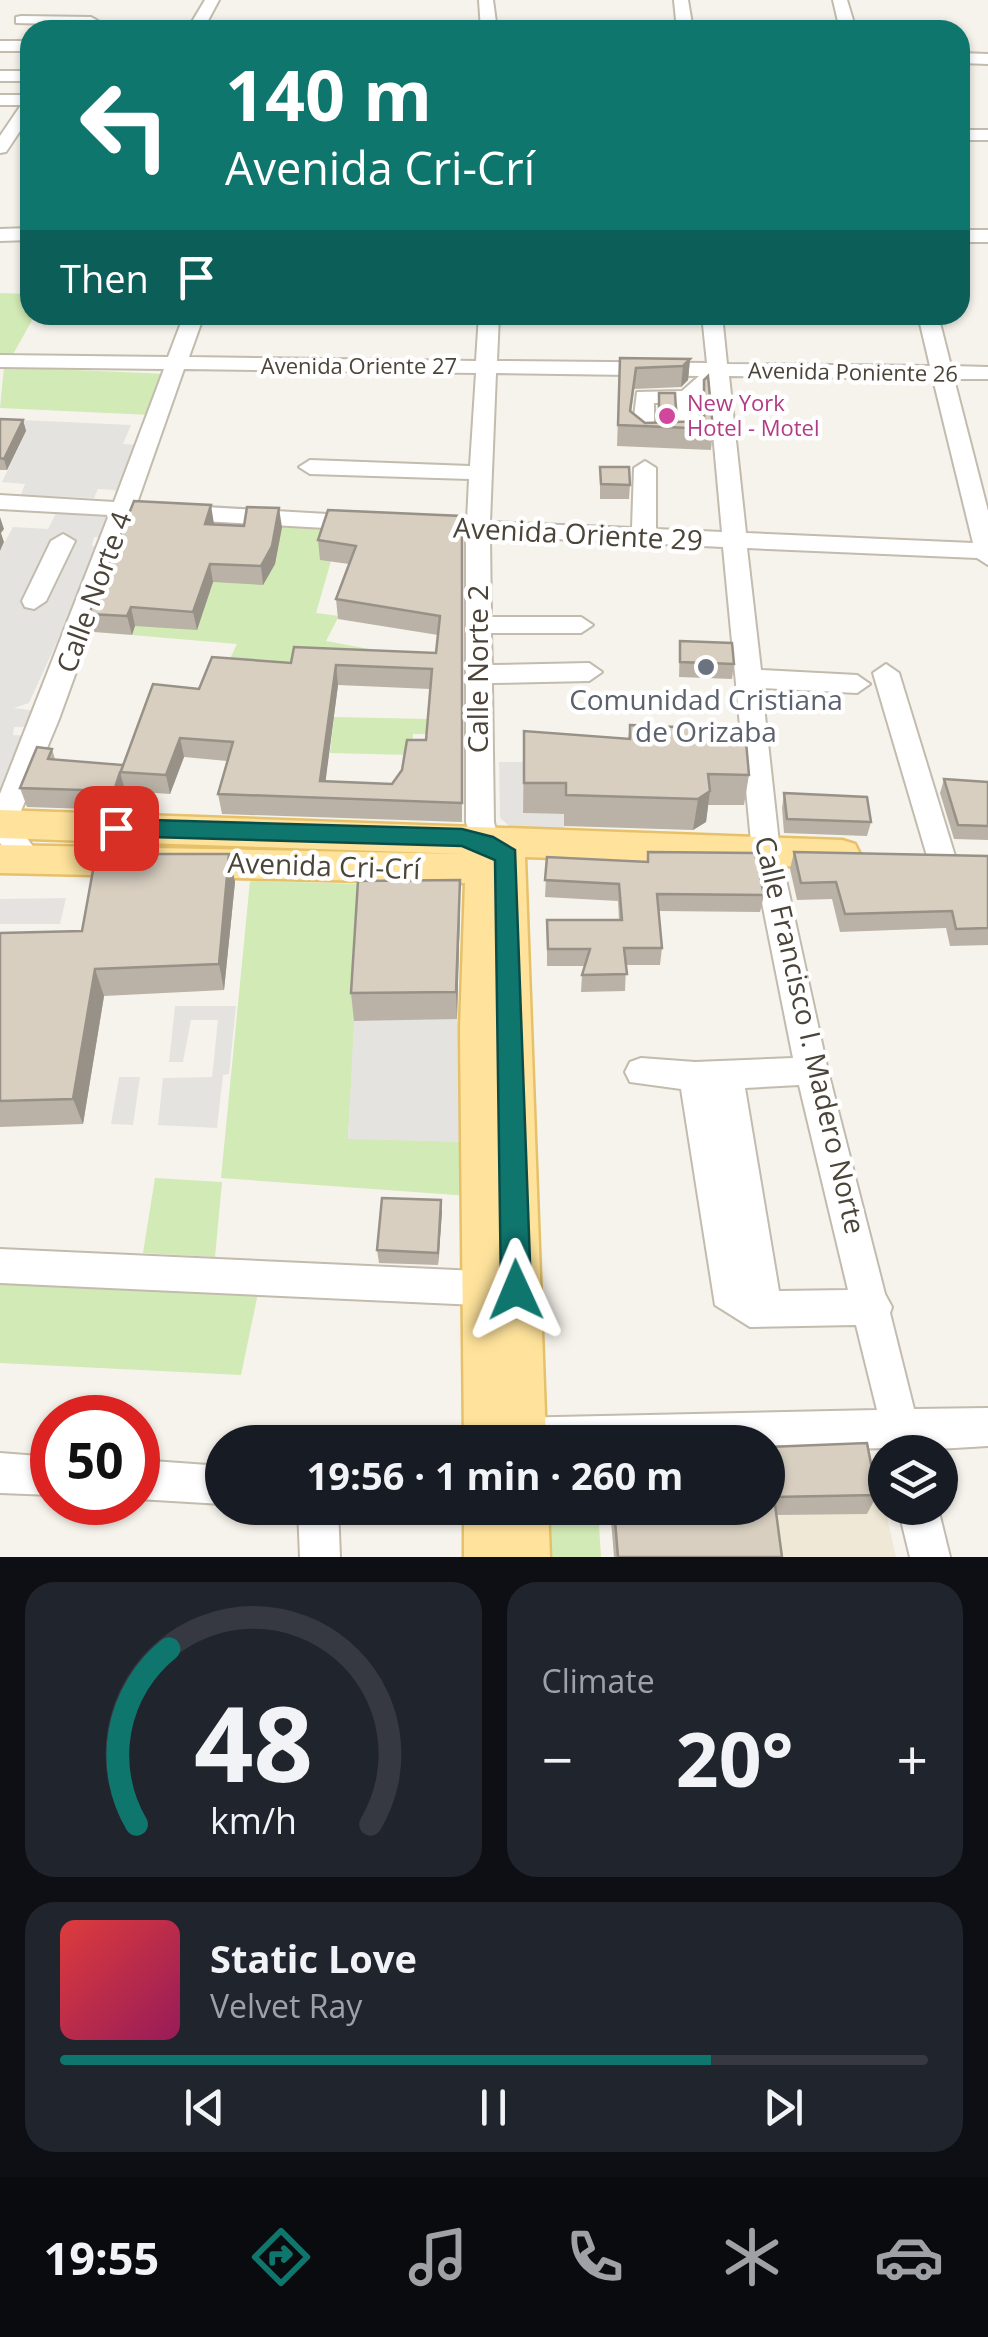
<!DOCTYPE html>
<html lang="en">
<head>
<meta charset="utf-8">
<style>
	:root { --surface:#171b24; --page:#20242c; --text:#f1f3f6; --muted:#9ea1a6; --line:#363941; --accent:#0f766e }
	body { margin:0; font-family:"Open Sans",sans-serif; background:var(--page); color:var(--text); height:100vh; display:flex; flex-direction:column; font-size:38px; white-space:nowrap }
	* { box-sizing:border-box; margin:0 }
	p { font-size:32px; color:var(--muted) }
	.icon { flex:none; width:55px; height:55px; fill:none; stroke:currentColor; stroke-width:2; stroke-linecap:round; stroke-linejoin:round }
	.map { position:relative; height:1557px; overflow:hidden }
	.sheet { display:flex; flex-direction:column; gap:25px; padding:25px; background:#0d0f14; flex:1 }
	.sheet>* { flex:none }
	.banner { position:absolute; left:20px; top:20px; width:950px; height:305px; border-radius:30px; box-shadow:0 2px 8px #0004; background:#0f766e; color:#fff; overflow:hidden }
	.buttons { position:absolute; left:868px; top:1435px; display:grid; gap:20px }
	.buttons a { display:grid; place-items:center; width:90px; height:90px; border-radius:50%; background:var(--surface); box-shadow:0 2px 8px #0004; font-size:50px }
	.speed { position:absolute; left:30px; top:1395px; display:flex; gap:20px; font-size:50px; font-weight:700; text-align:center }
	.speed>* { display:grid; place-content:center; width:130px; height:130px; border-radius:50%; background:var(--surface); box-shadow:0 2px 8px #0004; line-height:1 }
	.speed .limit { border:15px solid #d22; background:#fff; color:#111 }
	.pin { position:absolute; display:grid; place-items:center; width:85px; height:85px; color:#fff; margin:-42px; border-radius:20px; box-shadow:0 5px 15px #0006 }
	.me { position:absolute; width:110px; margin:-55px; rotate:359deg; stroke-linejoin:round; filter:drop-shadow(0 0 8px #0008) }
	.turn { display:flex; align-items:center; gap:35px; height:210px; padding:0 40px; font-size:45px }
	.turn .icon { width:130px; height:130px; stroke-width:2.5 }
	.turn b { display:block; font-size:70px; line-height:85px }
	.then { display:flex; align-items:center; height:95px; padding:0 40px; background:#0003; gap:20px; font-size:38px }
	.big { font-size:75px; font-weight:700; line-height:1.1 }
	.sheet .card { flex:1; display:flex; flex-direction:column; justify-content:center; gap:15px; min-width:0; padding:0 35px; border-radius:30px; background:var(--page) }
	.sheet .dial { align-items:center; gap:0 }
	.dial svg { height:260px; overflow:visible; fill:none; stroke:var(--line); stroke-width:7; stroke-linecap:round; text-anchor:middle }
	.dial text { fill:var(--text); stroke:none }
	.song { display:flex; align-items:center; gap:30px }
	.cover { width:120px; height:120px; border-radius:15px; background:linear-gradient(135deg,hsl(0 70% 55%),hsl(330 70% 35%)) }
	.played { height:10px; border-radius:5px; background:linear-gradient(90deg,var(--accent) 75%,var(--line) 75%) }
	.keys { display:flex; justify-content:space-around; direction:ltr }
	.heat { display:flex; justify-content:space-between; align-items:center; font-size:55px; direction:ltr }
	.sheet .tiles { flex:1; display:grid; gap:25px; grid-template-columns:1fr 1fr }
	.card:last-child { grid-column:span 2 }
	.trip { position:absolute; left:205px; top:1425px; width:580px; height:100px; border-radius:50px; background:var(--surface); box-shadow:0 2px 8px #0004; font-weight:700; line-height:100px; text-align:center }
	.tab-bar { display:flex; height:160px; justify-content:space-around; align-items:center; background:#090b0e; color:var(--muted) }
	.tab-bar .icon { width:70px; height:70px }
	.tab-bar .on { color:var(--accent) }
	.tab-bar b { font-size:45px; color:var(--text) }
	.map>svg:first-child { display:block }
	.education { fill:#efe8d6 }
	.green { fill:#d2eab5 }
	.parking { fill:#e5e3e0 }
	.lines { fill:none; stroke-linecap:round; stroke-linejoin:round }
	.minor-casing { stroke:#c2bbae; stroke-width:4 }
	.major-casing { stroke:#e6c16a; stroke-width:5 }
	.minor { fill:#fff; fill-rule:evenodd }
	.major { fill:#ffe39c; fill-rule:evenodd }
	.wall { fill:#bab2a6; fill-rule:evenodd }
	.shaded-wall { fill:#979187 }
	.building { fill:#d8cfc1; stroke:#979187; stroke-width:2.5; fill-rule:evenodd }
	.route { fill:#0f766e; stroke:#0a4d48; stroke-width:2.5 }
	.hotel-dot { fill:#d1479c; stroke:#fff; stroke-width:4 }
	.worship-dot { fill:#6b7280; stroke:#fff; stroke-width:4 }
	.labels { text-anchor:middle; stroke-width:9; stroke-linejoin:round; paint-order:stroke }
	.far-street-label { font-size:22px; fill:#4b4439; stroke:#fff }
	.far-hotel-label { font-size:22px; fill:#b23c85; stroke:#fff; text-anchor:start }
	.street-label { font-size:28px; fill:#4b4439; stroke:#fff }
	.worship-label { font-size:28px; fill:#5b616d; stroke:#fff }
</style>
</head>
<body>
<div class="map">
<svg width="988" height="1557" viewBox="0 0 988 1557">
	<rect width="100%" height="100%" fill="#f6f3ec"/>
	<path class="education" d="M874,1459L896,1557H745L739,1508H768V1462Z"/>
	<g class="green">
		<path d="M0,293L30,294V315H35L12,356L0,355Z"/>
		<path d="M4,367L168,374L151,415L0,408Z"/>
		<path d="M282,524L331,528V561L316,613L339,616L326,641L401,655L223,673L237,644L132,635L143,604L108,600L275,564Z"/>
		<path d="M334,717L430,719L429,734H413L411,755L330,753Z"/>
		<path d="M250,881L363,884L348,1138L469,1142L470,1196L221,1178Z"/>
		<path d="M155,1178L222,1182L215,1257L143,1253Z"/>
		<path d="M0,1280L258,1293L241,1375L0,1363Z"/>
		<path d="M545,1508H598L601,1557H548Z"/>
	</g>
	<g class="parking">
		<path d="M0,419L131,425L123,444L142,445L125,491L98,489L94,498L21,495L25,484L2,482L26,432Z"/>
		<path d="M57,511L116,514L110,538L94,537L92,546L101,545L29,703L14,708L38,711L32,727H14L13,735L27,736L4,792H0V551L13,527L48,529Z"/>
		<path d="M499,762H524L523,813L564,814L565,831L514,830L500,818Z"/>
		<path d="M66,898L60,924H0V899Z"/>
		<path d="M175,1006H236L229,1074L223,1075L217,1128L158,1125L163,1078L212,1077L218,1020H191L183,1062H169Z"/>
		<path d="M470,1018L469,1142L348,1139L354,1021Z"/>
		<path d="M119,1077H140L133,1125L111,1124Z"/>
	</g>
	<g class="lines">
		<defs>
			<g id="minor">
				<path d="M205,0H219L203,30H187Z"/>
				<path d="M479,0H493L497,30H481Z"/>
				<path d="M674,0H688L693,30H677Z"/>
				<path d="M833,0H847L856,30H840Z"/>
				<path d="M21,16L91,17L98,21L91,25L16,23V17Z"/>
				<path d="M349,22L354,24V30L269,28L277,23Z"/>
				<rect x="0" y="41" width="30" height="10"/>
				<path d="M960,53L988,54V64L960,63Z"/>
				<rect x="0" y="71" width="30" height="10"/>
				<path d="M0,95H30V116L6,152L0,153V136L21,105H0Z"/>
				<rect x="960" y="130" width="28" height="10"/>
				<path d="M30,228V240L0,241V229Z"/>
				<rect x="960" y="230" width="28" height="12"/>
				<path d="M184,315H204L189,357L476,361L479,315H499L497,361L707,363L702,315H722L727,364L930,366L918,315H938L951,366L988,367V379H954L988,511V565L977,558L747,548L761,670L857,675L870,684L857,693L762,688L780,852L828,1071L885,1294L892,1307L890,1313L914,1409L988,1408V1446L887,1452L886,1448L768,1451V1442H493L496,1423L510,1418L877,1410L856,1325L750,1327L715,1305L681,1089L630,1082L625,1072L630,1062L641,1058L695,1062L793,1058L752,852L723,547L490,536L491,617H581L593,625L581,633H491L492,665L589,663L602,672L589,681L492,683L494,822L499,843L495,851H475L466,822V535L425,533L413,526L425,519L467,521L469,479L310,474L299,467L310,460L470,466L476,373L184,369L137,503L362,516L374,523L362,530L132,517L59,719L16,823L42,859L38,867H18L0,843V794L109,515L0,509V495L114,502L164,369L0,367V355L168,357ZM496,373L699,376L682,391L637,392L632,433L643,440H699L698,399L709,389L722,532L656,529V468L645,461L634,468L632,528L490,522ZM729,376L933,379L973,543L746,533ZM654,403H677L679,428L654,427ZM799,1085L848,1290L779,1291L745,1088Z"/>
				<path d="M63,534L75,541L46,601L34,609L25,607L22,601L51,541Z"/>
				<path d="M886,664L899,673L955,856L951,864H931L927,856L873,673Z"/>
				<path d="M0,1249L499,1272L512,1277L517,1289L512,1301L499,1306L0,1283Z"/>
				<path d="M0,1453L52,1457V1495L0,1493Z"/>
				<path d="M138,1460L222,1466V1504L138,1499Z"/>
				<path d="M298,1508H338L340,1557H300Z"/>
				<path d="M715,1508H755L750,1530L736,1536L722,1530Z"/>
				<path d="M898,1508H938L950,1557H910Z"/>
			</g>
			<g id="major">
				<path d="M0,810L842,840L855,844L860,854L855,864L842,868L525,857L546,1442H464L460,1029L465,883L0,873V845L466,854L0,838Z"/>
				<path d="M464,1508H548L550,1557H464Z"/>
			</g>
		</defs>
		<use href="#minor" class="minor-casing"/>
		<use href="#major" class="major-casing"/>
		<use href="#minor" class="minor"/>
		<use href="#major" class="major"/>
	</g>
	<g class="wall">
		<path d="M620,358L690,359L688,380L681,387L634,389L631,412L645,423L658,422L659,393L676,410L675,422L702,421L704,380L713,429L711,450L617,446Z"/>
		<path d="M0,419L23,420L26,431L7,470H0Z"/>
		<path d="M600,467L630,485L629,499H600Z"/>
		<path d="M462,516V822L222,814L218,794L227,761L184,757L170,794L125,791L119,810L27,807L20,788L52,749L55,759L123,765L199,689L291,663L436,653L438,635L338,619L336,599L349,564L320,560L318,540ZM338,685L430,689L426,740L392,784L325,782Z"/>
		<path d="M214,524L282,527L275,564L263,585L213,582L197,630L135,626L132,635L94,632L89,614Z"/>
		<path d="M680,641L734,664L732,679L679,677Z"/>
		<path d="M630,725L749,775L744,805H708L706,822L693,830L564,826V814L523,813L524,731L628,739Z"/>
		<path d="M944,779L988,782V840L954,839L940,793Z"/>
		<path d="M784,793L871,822L867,836L784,833L782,808Z"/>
		<path d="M648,852L764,895L760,912L658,911L662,948L660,965H626L625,991L581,992L582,975L585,966H547V920H619L618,901L545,897L547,857L647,862Z"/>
		<path d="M794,852L988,856V945L950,946L946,928L840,932L832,899L797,900L790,869Z"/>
		<path d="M229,854L235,882L224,990L104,996L83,1124L0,1127V933L82,931Z"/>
		<path d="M460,880V908L457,1019L354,1021L351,993Z"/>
		<path d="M441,1200L438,1265L379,1263L377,1250Z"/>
		<path d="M768,1447L877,1495L867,1514L776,1515L782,1557H614L610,1508H723L724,1513L741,1522L756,1515L758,1508H768Z"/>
	</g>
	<g class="shaded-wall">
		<path d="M690,359L688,380L681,387L683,366Z"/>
		<path d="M23,420L26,431L7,470L4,459Z"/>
		<path d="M211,505L214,524H205Z"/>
		<path d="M279,508L282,527L275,564L263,585L261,566Z"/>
		<path d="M0,517L4,529L1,533L4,542L0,551Z"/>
		<path d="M210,564L213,582L197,630L193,612Z"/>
		<path d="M131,607L135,626L132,635L127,616Z"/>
		<path d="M336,665L338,685L323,801L320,781Z"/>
		<path d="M180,738L184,757L170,794L166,775Z"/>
		<path d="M120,772L125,791L119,810L114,791Z"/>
		<path d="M710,791L706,822L693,830L698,799Z"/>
		<path d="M229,854L235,882L224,990L219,964Z"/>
		<path d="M460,880V908L457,1019L456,992Z"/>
		<path d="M95,969L104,996L83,1124L73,1099Z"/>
		<path d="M441,1200L442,1213L438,1265V1253Z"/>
	</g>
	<g class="building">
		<path d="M620,358L690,359L683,366L636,368L630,411L645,423L704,421V380L708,376L713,429L618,425Z"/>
		<path d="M659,393H675L676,410L659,409Z"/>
		<path d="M0,419L23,420L4,459L0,458Z"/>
		<path d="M600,467H629L630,485L601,484Z"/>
		<path d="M134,501L211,505L205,524L244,526L247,507L279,508L272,546L261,566L210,564L193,612L131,607L127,616L89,614Z"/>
		<path d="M328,510L462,516V803L218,794L233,742L180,738L166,775L120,772L114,791L20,788L37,747L52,749L48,759L123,765L121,771L153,684L199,689L212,657L291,663L294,647L436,653L440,616L336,599L356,546L318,540ZM336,665L432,669L426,740H407L402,770L392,784L320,781Z"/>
		<path d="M680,641L732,643L734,664L680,662Z"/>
		<path d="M630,725L745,730L749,775L708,774L710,791L698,799L566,795V783H524V731L630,739Z"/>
		<path d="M944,779L988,782V826L958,825Z"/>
		<path d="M784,793L867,797L871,822L787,819Z"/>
		<path d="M648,852L755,853L764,895L657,894L662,948H624L627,974L582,975L590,949H548L547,920H622L619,884L545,880L547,857L648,862Z"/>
		<path d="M794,852L988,856V928L956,929L952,911L845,914L836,882L801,883Z"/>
		<path d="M96,854H229L219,964L95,969L73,1099L0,1101V933L82,931Z"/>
		<path d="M460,880L456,992L351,993L358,881Z"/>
		<path d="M382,1198L441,1200L438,1253L377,1250Z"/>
		<path d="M867,1443L877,1495L774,1497L782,1557H618L614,1508H723L724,1513L741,1522L760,1513L761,1508H768V1447Z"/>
	</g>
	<path class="route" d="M116,819L462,829L493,837L515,850L531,1290L527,1300L516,1304L505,1300L501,1290L495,860L462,846L116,836L104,828Z"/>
	<circle class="hotel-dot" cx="667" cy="416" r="10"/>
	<circle class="worship-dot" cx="706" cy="667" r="10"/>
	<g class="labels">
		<g class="far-street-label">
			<text x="359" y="374">Avenida Oriente 27</text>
			<text transform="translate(853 372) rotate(1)" y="8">Avenida Poniente 26</text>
		</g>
		<g class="far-hotel-label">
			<text x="687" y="411">New York<tspan x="687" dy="25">Hotel - Motel</tspan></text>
		</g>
		<g class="street-label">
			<text transform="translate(578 534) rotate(3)" y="10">Avenida Oriente 29</text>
			<text transform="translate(94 592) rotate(-70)" y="10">Calle Norte 4</text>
			<text transform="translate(478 669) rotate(-90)" y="10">Calle Norte 2</text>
			<text transform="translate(324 866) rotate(2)" y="10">Avenida Cri-Crí</text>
			<text transform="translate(810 1035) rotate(77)" y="10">Calle Francisco I. Madero Norte</text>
		</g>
		<g class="worship-label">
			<text x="706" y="710">Comunidad Cristiana<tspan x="706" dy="32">de Orizaba</tspan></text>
		</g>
	</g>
</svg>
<div class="buttons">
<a><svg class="icon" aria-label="layers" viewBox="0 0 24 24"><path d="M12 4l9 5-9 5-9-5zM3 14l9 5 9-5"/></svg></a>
</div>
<div class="speed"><div class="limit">50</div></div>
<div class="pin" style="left:116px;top:828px;background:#d93025"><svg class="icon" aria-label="arrive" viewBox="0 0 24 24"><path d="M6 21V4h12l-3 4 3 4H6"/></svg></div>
<svg class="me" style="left:516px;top:1290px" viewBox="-20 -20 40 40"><path d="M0-17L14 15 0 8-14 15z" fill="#0f766e" stroke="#fff" stroke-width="4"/></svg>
<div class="trip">19:56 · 1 min · 260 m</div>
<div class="banner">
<div class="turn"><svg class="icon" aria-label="left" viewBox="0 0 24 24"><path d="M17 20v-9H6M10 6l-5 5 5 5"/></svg><div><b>140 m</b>Avenida Cri-Crí</div></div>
<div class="then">Then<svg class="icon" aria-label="arrive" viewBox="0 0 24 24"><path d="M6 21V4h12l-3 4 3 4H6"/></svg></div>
</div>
</div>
<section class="sheet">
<div class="tiles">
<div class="card dial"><svg viewBox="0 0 100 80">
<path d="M14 69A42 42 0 1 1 86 69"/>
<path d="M14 69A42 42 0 0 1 24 15" stroke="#0f766e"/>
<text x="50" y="56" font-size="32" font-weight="700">48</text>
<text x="50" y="72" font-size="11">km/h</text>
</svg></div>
<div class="card"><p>Climate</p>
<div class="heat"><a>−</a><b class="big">20°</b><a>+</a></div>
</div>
<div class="card">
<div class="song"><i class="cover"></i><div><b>Static Love</b><p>Velvet Ray</p></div></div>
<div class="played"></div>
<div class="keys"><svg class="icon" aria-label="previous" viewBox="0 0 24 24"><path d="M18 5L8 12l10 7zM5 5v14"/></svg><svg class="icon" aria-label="pause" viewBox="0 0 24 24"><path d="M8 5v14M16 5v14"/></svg><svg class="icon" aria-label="next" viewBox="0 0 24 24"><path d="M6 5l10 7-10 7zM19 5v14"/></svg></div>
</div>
</div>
</section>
<nav class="tab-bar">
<b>19:55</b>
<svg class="icon on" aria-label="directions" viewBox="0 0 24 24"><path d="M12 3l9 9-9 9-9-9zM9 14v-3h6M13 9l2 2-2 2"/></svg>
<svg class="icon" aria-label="music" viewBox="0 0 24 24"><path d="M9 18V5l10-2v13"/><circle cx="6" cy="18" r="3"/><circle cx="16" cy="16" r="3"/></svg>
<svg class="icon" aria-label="phone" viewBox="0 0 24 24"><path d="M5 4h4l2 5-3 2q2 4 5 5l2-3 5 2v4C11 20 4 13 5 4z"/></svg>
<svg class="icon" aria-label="climate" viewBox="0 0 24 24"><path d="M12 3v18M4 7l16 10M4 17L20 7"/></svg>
<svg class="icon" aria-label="car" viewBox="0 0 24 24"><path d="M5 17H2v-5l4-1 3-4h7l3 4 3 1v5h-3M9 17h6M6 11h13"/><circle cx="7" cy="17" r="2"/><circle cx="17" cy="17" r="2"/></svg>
</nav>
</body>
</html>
